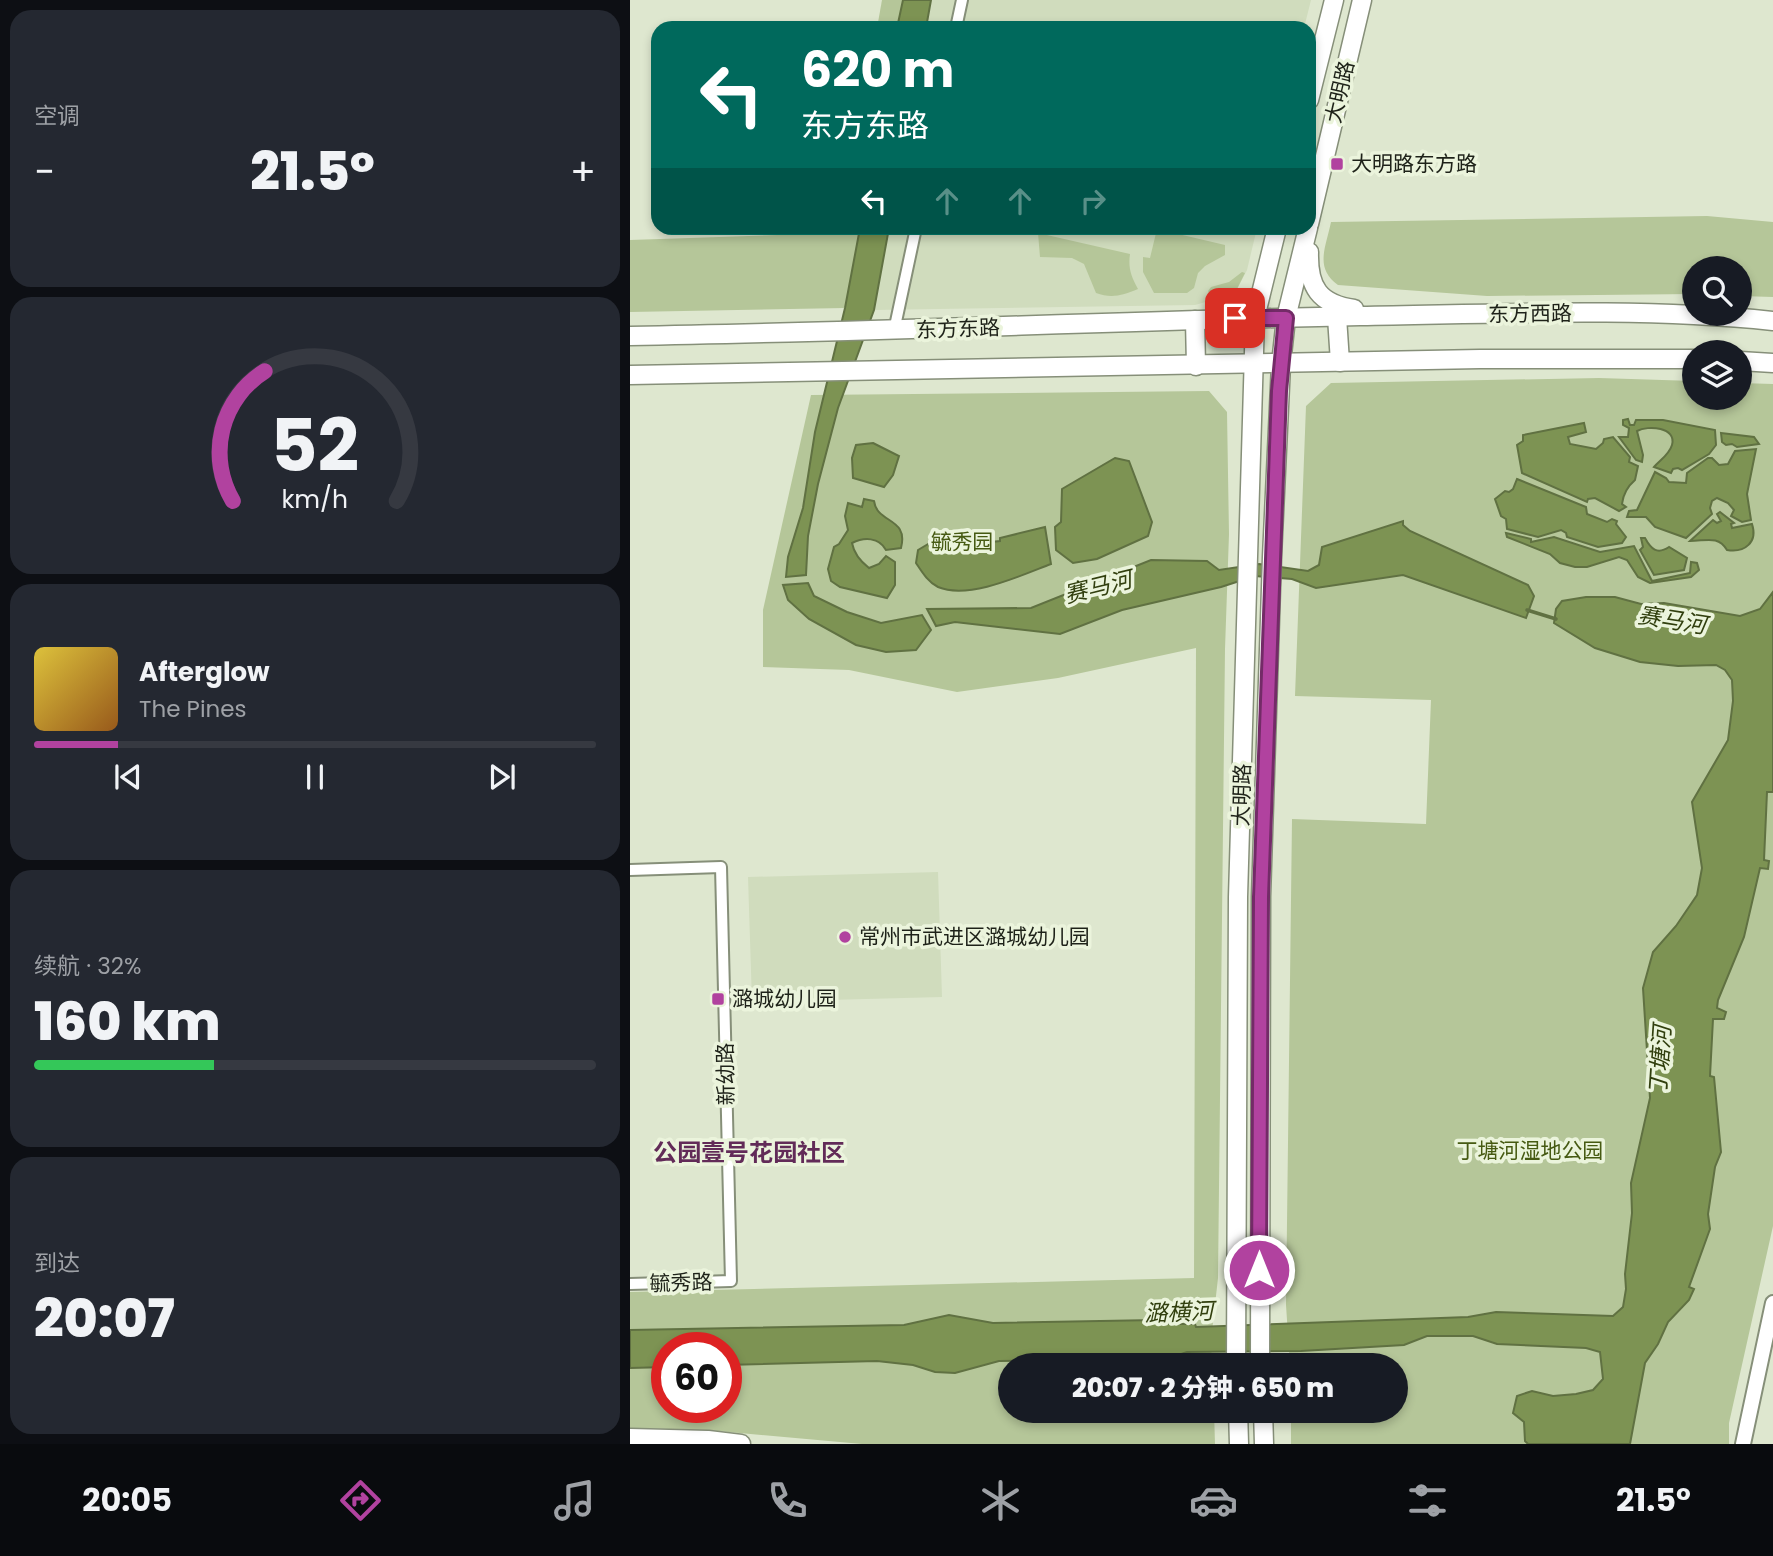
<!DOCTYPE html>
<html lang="zh">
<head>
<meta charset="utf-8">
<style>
	:root { --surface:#171b24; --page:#242831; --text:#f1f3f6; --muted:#9ea1a6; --line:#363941; --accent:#b1429f }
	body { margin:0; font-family:Poppins,"Noto Sans SC",sans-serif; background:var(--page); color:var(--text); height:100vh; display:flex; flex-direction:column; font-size:26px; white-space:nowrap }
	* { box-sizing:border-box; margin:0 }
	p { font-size:23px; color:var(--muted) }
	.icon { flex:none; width:38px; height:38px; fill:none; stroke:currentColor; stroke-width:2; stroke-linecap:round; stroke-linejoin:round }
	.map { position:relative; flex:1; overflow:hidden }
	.details { display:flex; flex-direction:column; gap:10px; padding:10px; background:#0d0f14; width:630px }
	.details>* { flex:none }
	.banner { position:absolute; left:21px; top:21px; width:665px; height:214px; border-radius:21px; box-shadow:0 4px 10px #0003; background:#00695c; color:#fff; overflow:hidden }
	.buttons { position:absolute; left:1052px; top:256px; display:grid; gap:14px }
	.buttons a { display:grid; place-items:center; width:70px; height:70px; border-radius:50%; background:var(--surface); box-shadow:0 4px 10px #0003; font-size:35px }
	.speed { position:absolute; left:21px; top:1332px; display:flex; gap:14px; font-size:35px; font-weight:700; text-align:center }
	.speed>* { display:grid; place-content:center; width:91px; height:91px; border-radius:50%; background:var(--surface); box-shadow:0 4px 10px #0003; line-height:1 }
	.speed .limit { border:10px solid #d22; background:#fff; color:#111 }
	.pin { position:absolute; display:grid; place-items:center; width:60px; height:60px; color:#fff; margin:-30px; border-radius:14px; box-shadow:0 4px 10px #0006 }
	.me { position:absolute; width:77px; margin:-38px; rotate:0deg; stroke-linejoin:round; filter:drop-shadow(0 0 5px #0008) }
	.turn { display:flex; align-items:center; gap:24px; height:147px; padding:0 35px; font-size:32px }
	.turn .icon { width:91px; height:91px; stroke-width:2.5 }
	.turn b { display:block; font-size:49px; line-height:60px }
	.lanes { display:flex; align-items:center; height:66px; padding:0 35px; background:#0003; justify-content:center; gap:35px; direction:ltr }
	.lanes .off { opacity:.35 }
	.big { font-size:52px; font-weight:800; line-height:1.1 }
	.details .widget { flex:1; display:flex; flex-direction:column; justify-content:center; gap:10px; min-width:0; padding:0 24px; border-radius:21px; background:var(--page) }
	.details .dial { align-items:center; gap:0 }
	.dial svg { height:182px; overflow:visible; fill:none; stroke:var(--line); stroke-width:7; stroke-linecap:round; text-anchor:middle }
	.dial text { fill:var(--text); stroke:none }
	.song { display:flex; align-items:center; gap:21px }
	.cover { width:84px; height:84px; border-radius:10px; background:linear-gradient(135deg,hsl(50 70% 55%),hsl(30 70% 35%)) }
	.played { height:7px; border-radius:4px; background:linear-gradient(90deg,var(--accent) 15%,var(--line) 15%) }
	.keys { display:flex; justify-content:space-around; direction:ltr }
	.heat { display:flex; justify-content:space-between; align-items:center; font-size:38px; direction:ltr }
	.charge { height:10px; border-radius:5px; background:linear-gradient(90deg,#34c759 32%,var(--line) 0) }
	.trip { position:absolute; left:368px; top:1353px; width:410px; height:70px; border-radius:35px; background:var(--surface); box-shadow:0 4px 10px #0003; font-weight:800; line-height:70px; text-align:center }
	.dock { display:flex; height:112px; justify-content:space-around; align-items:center; background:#090b0e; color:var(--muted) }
	.dock .icon { width:49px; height:49px }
	.dock .selected { color:var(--accent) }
	.dock b { font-size:32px; color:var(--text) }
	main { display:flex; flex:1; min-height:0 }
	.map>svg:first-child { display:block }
	.built { fill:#d0dcbd }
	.green { fill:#b5c699; fill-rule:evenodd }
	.water { fill:#7d9353; stroke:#607142; stroke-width:2 }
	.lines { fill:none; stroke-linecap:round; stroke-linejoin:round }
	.stream { stroke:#607142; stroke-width:3.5 }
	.minor-casing { stroke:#868f79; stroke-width:14 }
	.tertiary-casing { stroke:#868f79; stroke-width:18 }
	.primary-casing { stroke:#868f79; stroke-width:21 }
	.minor { stroke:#fff; stroke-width:10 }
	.tertiary { stroke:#fff; stroke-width:14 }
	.primary { stroke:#fff; stroke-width:18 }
	.route-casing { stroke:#732b67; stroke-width:18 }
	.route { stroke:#b1429f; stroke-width:12 }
	.poi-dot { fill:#b1429f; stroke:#ebf4dc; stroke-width:2.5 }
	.labels { text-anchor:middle; stroke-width:7; stroke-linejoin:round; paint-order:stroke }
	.street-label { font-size:21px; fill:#1e2219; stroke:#ebf4dc }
	.poi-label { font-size:21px; fill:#1e2219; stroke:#ebf4dc; text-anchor:start }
	.park-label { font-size:21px; fill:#465a12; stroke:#ebf4dc }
	.water-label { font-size:23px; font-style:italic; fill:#313f0e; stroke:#ebf4dc }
	.quarter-label { font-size:24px; font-weight:bold; fill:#622b58; stroke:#ebf4dc }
</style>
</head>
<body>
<main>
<section class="details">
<div class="widget"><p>空调</p>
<div class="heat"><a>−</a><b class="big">21.5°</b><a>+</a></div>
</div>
<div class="widget dial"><svg viewBox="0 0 100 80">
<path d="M14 69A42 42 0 1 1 86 69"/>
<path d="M14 69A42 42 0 0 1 28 12" stroke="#b1429f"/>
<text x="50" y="56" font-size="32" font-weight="700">52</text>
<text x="50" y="72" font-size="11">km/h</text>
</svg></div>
<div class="widget">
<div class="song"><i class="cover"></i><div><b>Afterglow</b><p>The Pines</p></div></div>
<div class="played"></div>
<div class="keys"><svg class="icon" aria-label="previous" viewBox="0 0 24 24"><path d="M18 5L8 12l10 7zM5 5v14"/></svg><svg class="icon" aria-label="pause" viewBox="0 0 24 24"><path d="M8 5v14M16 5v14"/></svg><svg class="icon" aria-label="next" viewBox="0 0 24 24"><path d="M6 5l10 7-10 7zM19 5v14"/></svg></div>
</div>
<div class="widget"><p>续航 · 32%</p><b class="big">160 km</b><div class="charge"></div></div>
<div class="widget"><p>到达</p><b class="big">20:07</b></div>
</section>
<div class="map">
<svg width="1143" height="1444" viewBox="0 0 1143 1444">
	<rect width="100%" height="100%" fill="#dee7cf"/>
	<g class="built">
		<path d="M301,0H681L674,28H296Z"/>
		<path d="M259,228H627L617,270L607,289L586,299L565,305L244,310Z"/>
		<path d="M308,872L312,997L122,1002L118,877Z"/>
	</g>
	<g class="green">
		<path d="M252,0H273L267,28H247Z"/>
		<path d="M1077,216L1143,222V297L1110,296V268H1064V294L857,296L708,285C684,268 696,247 701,222Z"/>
		<path d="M210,228H230L215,308L0,312V240L208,233Z"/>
		<path d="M527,229L595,245V255L575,266L568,273L564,288L557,293H524L513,272V257L520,258Z"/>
		<path d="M408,233L500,254C498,268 501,276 508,289C493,295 482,299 466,293L454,264L442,258L410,257Z"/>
		<path d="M612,272L615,273L607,289L586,299L581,297L578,291L581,287L599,282Z"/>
		<path d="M969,378L1064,381V397H1110V383L1143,384V1226L1099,1423V1444H661V1411L765,1410V1365H660L656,1305L662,819L796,824L801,700L665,696L676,406L701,383Z"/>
		<path d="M579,391L597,412L599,534L595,649L588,1278L581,1340L582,1365H380V1410L584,1411L585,1444H232L77,1430L0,1428V1292L564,1278L566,648L428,678L327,692L219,670L133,667V610L181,395ZM37,1348H96V1407H37Z"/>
	</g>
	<g class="water">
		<path d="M273,0H301L296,28H267Z"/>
		<path d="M230,228H259L244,310L208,408L188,484L178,536L176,575L156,577L158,557L173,508L185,432L215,308Z"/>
		<path d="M998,419L1000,425H1004L1006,420H1033L1085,430L1086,445L1079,454L1052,470L1048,468L1043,469L1041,473L1024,467C1030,460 1039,455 1042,445C1047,427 1018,425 1007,431L1013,455L1012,462L1006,460L989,437H998L999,428L993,425V420Z"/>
		<path d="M954,423L956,432L938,437L940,444L966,449L973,443L974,439L983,437L1000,457L999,462L1008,466L1005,480C998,486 993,495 992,504L996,507L989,511L965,498L958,499L957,502L892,473L887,445L893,441V435Z"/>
		<path d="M1091,433L1124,437L1129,444L1107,447L1102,444L1096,445L1092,442Z"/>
		<path d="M243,443L269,456L263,475L254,487L223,478L222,458L226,445Z"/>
		<path d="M1126,449L1117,494L1121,520L1112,522L1101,516L1104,510L1098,503L1087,498L1082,501L1080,508L1082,514L1056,538L1025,527L1016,517H997L999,511L1007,510L1025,472L1036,478L1039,482L1056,483L1057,473L1078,458H1082L1089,465L1098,464L1105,451Z"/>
		<path d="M485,458L499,461L522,522L518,536L467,559L443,563L426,550L425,527L431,522L432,489Z"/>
		<path d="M887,479L956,507L957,514L977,522L982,519L987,521L986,524L996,537L992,543L968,547L937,537L936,533L931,530L908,537L877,529L876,519L871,516L865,499L875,491L879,492L883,489Z"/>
		<path d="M234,499L244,501C247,524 279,517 271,548L256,550C249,537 234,537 222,543C224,554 230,561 239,568L249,564L256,556L265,562V585L257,598L210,587L201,581L198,569L204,547L209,544L218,530L215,516L218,503L232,507Z"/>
		<path d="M1090,512L1104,523L1101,524L1102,528L1122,524C1128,542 1115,553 1097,550C1088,535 1076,541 1060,541L1083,520L1087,523L1091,521L1087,514Z"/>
		<path d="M773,521V525L780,531L898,585L904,596L896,618L773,575L686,588L662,579L625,576L591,587L492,610L430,634L325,622L306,626L297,609L401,608L521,560L577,561L589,570L629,564L678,571L689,565L692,547Z"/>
		<path d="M415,527L421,564C392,575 339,600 308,587C298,582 292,572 286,563L288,550L305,540L320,539L327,544H341L370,541V538Z"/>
		<path d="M876,533L901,539V542L924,537L970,552L1004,546L1022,581L1060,573L1061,562L1067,563L1069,570L1061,577L1020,583L1008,577L997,560L989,557L957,567H945L930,563L920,554L877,537Z"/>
		<path d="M1011,538H1015C1021,549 1027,555 1039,547L1057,558L1054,570L1024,575L1010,550L1013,547Z"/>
		<path d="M178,583L184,596L217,612L251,623L292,615L301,630L286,650L256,652L226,645L179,619L158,600L153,585Z"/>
		<path d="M1143,592V792H1137L1134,860L1139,861L1138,869L1130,868L1114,937L1088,1000L1087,1008L1096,1012L1094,1019H1083L1080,1076L1084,1077L1091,1152L1085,1167L1078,1214L1080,1229L1059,1287L1064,1289L1059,1300L1038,1322L1028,1344L1015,1363L1000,1444H898L895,1441L894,1422L883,1413L887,1396L902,1391L923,1396L946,1394L963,1390L973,1379L970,1352L956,1348L867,1344L843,1336H797L774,1345L671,1351L557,1352L537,1359L369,1361L325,1373L305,1372L283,1365L247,1361L96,1365V1348H37V1367L0,1368V1330L274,1325L319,1315L363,1323L526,1320L527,1324H565L566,1327L838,1317L866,1312L983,1316L993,1307L996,1289L995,1274L1002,1213L1001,1183L1020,1098L1013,988L1023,952L1046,926L1067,895L1072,868L1062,802L1098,740L1103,701L1102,680L1095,670L1086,665L1048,666L1010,662L965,648L924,623L926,609L932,601L956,597H985L1011,604L1034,603L1110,616L1130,609Z"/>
	</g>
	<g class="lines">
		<path class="stream" d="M897,610L926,619"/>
		<defs>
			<g id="minor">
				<path d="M326,28L332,0"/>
				<path d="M264,331L286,228"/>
				<path d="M0,870L91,867L101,1281L0,1284"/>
			</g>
			<path id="tertiary" d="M1113,1444L1143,1303"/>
			<g id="primary">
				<path d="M679,100L704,0"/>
				<path d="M679,224L732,0"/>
				<path d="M679,252C678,287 689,304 724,309"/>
				<path d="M707,317L710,362"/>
				<path d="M565,320L566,366"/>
				<path d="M0,336C243,332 486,321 730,316C867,314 1006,307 1143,321"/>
				<path d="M1110,361L1143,363"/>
				<path d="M0,375L850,359H1064"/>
				<path d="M606,1365L608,897L625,318L647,228"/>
				<path d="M630,1365L631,897L642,557L651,364L656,318L678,228"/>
				<path d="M608,1410L609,1444"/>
				<path d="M633,1410L634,1444"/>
				<path d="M0,1438L78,1440L111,1444"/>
			</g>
		</defs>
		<use href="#minor" class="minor-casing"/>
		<use href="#tertiary" class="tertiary-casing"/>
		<use href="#primary" class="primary-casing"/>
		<use href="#minor" class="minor"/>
		<use href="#tertiary" class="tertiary"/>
		<use href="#primary" class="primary"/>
	</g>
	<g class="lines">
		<defs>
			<path id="route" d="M605,318H656L649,391L631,897L629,1270"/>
		</defs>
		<use href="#route" class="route-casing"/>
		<use href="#route" class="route"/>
	</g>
	<g class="poi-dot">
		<rect x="700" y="157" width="14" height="14" rx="3.5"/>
		<circle cx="215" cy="937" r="7"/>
		<rect x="81" y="992" width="14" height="14" rx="3.5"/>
	</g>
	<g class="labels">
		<g class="street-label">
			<text transform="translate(710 92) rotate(-77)" y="7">大明路</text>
			<text transform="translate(900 314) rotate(-1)" y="7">东方西路</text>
			<text transform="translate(328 329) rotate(-2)" y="7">东方东路</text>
			<text transform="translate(612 795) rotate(-88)" y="7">大明路</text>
			<text transform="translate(96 1074) rotate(-91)" y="7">新幼路</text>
			<text transform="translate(51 1283) rotate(-2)" y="7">毓秀路</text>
		</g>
		<g class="poi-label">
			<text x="721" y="171">大明路东方路</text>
			<text x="229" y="944">常州市武进区潞城幼儿园</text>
			<text x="102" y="1006">潞城幼儿园</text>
		</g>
		<g class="park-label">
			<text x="332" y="549">毓秀园</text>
			<text x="900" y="1158">丁塘河湿地公园</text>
		</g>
		<g class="water-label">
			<text transform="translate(468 587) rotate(-14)" y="8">赛马河</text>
			<text transform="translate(1042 620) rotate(9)" y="8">赛马河</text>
			<text transform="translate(1030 1060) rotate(-86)" y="8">丁塘河</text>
			<text transform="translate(549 1312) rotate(-2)" y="8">潞横河</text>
		</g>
		<g class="quarter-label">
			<text x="119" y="1161">公园壹号花园社区</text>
		</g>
	</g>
</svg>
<div class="buttons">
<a><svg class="icon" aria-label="search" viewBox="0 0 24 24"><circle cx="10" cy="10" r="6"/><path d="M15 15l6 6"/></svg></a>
<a><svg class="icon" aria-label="layers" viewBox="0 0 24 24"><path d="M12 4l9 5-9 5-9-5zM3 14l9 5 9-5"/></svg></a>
</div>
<div class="speed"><div class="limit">60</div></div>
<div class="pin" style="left:605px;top:318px;background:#d93025"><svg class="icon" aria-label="arrive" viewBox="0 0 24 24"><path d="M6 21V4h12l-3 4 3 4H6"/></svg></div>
<svg class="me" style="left:629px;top:1270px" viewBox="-20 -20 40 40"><circle r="17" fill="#b1429f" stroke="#fff" stroke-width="3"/><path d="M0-11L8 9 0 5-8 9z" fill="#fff"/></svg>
<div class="trip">20:07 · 2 分钟 · 650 m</div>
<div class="banner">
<div class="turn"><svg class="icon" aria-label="left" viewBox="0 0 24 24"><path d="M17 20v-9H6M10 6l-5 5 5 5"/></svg><div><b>620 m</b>东方东路</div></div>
<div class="lanes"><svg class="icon" aria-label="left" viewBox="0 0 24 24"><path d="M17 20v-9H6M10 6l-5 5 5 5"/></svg><svg class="icon off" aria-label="ahead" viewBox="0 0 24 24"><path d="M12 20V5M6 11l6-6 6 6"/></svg><svg class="icon off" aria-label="ahead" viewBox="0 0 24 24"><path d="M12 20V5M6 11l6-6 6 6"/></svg><svg class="icon off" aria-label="right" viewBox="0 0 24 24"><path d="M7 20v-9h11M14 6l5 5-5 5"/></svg></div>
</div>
</div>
</main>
<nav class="dock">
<b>20:05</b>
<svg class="icon selected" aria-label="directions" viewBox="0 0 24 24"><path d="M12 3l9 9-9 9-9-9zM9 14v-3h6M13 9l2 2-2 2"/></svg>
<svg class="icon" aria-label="music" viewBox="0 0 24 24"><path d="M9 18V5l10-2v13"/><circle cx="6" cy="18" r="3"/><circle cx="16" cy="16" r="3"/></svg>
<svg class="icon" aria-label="phone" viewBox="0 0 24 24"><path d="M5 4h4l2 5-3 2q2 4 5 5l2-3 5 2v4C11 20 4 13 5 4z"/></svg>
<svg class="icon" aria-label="climate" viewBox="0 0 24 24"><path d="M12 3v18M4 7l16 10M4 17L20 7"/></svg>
<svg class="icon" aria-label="car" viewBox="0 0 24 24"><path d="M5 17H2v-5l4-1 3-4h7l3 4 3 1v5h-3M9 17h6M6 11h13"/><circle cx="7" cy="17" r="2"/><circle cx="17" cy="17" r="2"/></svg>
<svg class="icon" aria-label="filters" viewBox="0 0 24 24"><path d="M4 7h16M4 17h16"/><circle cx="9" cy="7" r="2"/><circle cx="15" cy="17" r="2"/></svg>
<b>21.5°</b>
</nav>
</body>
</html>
